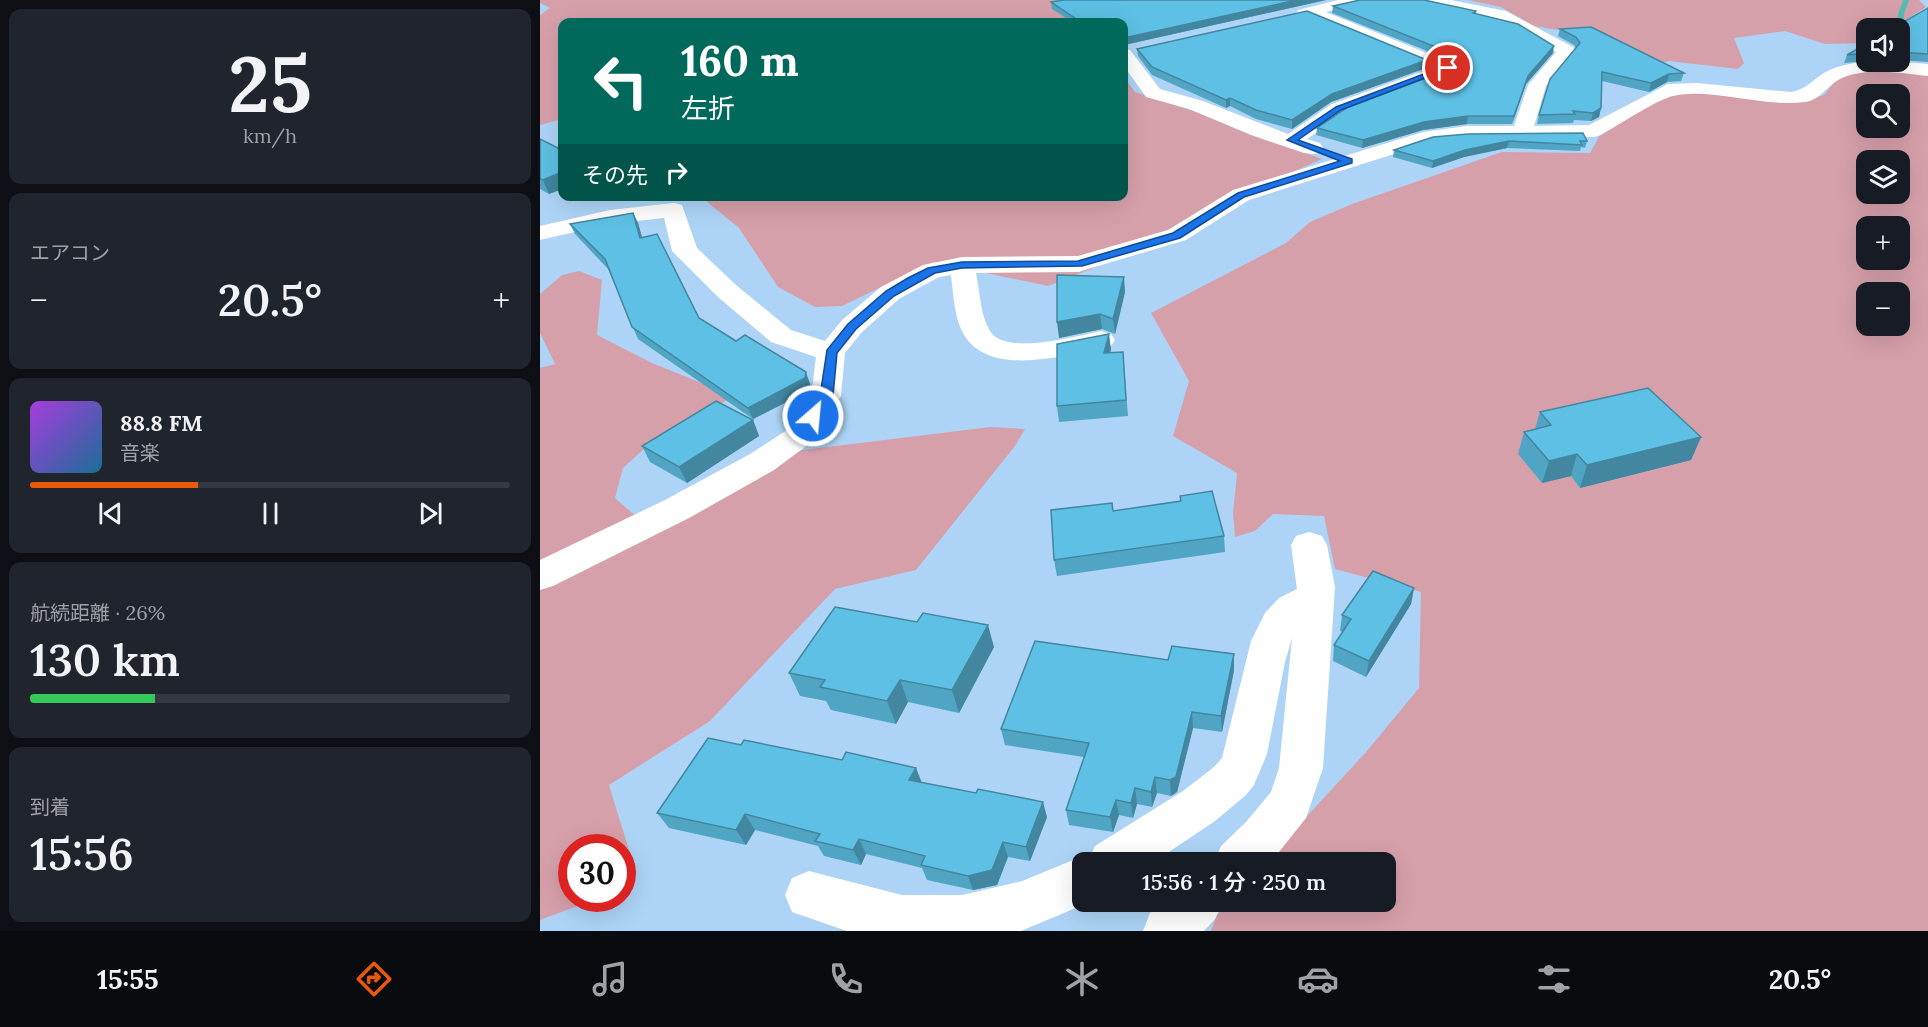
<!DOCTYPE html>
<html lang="ja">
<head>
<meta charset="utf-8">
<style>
	:root { --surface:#171b24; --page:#20242c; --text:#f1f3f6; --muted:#9ea1a6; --line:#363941; --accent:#ea580c }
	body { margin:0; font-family:Lora,"Noto Sans JP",serif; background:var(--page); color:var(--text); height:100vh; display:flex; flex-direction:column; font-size:22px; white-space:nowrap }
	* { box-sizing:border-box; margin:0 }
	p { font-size:20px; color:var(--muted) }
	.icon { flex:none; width:33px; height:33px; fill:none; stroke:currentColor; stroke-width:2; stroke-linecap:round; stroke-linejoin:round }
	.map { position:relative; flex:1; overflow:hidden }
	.sheet { display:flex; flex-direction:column; gap:9px; padding:9px; background:#0d0f14; width:540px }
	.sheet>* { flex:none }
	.guide { position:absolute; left:18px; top:18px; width:570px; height:183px; border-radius:12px; box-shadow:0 6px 24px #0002; background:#00695c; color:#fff; overflow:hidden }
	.tools { position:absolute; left:1316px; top:18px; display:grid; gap:12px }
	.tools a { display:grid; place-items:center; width:54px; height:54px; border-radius:12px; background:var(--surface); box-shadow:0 6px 24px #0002; font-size:30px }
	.speed { position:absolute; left:18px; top:834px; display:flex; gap:12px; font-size:30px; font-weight:700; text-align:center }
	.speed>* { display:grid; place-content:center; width:78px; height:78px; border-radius:50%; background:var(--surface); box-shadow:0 6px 24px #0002; line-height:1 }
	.speed .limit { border:9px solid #d22; background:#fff; color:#111 }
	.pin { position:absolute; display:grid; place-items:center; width:51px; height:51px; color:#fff; margin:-26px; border:3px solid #fff; border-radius:50%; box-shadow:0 2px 6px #0007 }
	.me { position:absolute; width:66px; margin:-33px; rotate:27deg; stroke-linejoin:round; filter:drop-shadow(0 0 4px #0008) }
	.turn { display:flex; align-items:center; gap:21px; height:126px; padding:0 24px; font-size:27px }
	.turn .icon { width:78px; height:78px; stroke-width:2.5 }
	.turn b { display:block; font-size:42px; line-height:51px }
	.then { display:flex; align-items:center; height:57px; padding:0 24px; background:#0003; gap:12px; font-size:22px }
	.big { font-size:45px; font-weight:600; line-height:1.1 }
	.sheet .widget { flex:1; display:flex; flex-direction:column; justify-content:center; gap:9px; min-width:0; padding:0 21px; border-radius:12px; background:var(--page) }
	.sheet .dial { align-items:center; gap:0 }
	.dial b { font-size:78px; line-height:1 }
	.song { display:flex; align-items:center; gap:18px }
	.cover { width:72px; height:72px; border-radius:9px; background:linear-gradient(135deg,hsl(280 70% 55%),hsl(200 70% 35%)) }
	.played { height:6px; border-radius:3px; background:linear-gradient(90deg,var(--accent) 35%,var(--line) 35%) }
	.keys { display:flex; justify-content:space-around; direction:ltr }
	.heat { display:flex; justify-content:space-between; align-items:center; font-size:33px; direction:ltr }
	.charge { height:9px; border-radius:4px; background:linear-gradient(90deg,#34c759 26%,var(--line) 0) }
	.trip { position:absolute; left:532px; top:852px; width:324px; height:60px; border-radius:12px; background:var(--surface); box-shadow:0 6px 24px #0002; font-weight:600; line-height:60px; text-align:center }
	.dock { display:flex; height:96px; justify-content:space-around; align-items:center; background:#090b0e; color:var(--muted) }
	.dock .icon { width:42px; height:42px }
	.dock .selected { color:var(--accent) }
	.dock b { font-size:27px; color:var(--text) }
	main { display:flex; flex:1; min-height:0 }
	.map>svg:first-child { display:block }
	.green { fill:#d6a0ab; fill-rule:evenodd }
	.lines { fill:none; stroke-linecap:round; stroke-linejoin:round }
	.stream { fill:#54bcb0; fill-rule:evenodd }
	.minor { fill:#fff; fill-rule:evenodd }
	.wall { fill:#51a5c4 }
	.shaded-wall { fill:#4286a0 }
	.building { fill:#5ec0e4; stroke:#4286a0; stroke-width:1.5 }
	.route { fill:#1a73e8; stroke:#114b97; stroke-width:1.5 }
</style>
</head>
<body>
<main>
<section class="sheet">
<div class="widget dial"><b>25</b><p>km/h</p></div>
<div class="widget"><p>エアコン</p>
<div class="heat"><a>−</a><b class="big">20.5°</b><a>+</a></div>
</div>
<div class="widget">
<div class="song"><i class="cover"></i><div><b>88.8 FM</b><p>音楽</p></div></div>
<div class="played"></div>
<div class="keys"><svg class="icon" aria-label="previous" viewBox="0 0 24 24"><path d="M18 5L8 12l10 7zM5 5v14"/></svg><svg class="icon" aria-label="pause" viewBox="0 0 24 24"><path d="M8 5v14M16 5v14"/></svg><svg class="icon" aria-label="next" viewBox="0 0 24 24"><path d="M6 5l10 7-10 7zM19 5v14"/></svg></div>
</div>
<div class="widget"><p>航続距離 · 26%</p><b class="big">130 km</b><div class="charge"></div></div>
<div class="widget"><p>到着</p><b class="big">15:56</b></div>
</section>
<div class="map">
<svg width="1388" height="931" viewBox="0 0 1388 931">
	<rect width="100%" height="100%" fill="#add4f6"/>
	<g class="green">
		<path d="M0,0H631L577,22H22V119L0,125V15L10,8L0,3Z"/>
		<path d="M928,0H1379L1386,7L1353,28H1326V43L1285,44L1245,31L1194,38L1204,63L1198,69L1129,61L1106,67L1046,32L1011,29L994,26L961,7Z"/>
		<path d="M1334,70L1388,72V931H671L677,915L689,902H846V862H725L826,752L879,688L881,592L795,569L784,516L733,514L715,531L695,537L693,513L697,473L633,436L649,381L611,313L746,243L770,222L812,204L962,152L1050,153L1061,133L1112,103L1143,92L1258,102L1284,95L1297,79L1314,73ZM1326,94H1359V128H1326ZM1326,160H1359V194H1326ZM1326,226H1359V260H1326ZM1326,292H1359V326H1326Z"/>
		<path d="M584,77L595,92L681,120L782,159L701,195L637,235L508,286L393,262L302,306L275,307L238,287L199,228L161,197L584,196Z"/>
		<path d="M39,271L62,280L57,335L112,363L194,396L104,449L83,468L75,498L115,533L247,452L450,427L485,429L475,446L376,570L295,589L170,721L69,785L93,863L83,876L82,848H32V898L56,899L0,920V368L15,364L0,333V294L22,275Z"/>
	</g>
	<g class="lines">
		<path class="stream" d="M1363,0H1369L1364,14L1363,30L1388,47V52L1359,33V28H1357L1358,14Z"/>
		<g class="minor">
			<path d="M798,0H826L824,3L786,12L914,64L917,68L914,72L806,112L767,139L780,143L783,148L780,153L772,154L764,153L711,135L649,109L606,97L584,66V49L590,50L620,89L663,101L748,134L792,104L892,68L769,17L758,16L756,13L758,10Z"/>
			<path d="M887,0H911L966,11L1033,47L1036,51L1033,55L1006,86L994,126L1049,125L1128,84L1157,83L1250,92C1268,90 1275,76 1290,70C1320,57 1357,62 1388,64V76C1364,73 1325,67 1302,78C1288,84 1281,100 1265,102C1224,108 1171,87 1133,96C1118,99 1077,126 1061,135L1054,137L927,138L892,142L709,200L646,240L548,269L539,272L436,273C440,291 440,315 450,331C464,356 538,336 561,331L571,334L575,340L571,346L561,349C520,356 443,379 421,329C414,313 413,292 411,275L399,277L359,299L322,332L305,353L301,396L269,444L234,470L149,518L13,586L0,590V560L125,500L210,454L247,430L271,396L276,357L231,342L178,297L132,251L124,218L70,224L0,240V226L70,210L134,203L142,205L157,248L196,285L251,330L285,341L302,320L341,287L383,265L422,257L538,256L628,230L693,190L883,132L927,126H974L988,85L1016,52C997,41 976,25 954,18C937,12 899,14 887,0Z"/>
			<path d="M769,532L782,536L787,545L795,587L783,768L766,818L731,862H674L681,846L706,822L731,792L739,768L752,638L745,662L727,754L714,785L706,795L675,821L614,862H543V902H550L481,931H307L252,912L245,895L252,878L269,871L362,895H422L482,881L543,856L549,859L555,846L643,791L674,767L682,758L711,641L725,613L739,598L757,589L751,545L756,536Z"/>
			<path d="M623,902H683L675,919L664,931H603L610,913Z"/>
		</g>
	</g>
	<g class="wall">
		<path d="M786,0L584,45V22H532L512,9L511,2Z"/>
		<path d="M793,6L936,11V14L1013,53L986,84L972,124H927L883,130L822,148L776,135L777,128L916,67L917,65L915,62L792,13Z"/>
		<path d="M1388,8V62L1359,60V28Z"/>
		<path d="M1020,29L1144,73L1141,81L1127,82L1109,92L1062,81L1061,108L1059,117L1051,121L1034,120L1033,123L997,124L999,115L1036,48L1034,45L1018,36Z"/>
		<path d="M1326,44V61L1304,63L1307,55Z"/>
		<path d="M597,49L886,68L791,102L752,129L716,119L690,106L686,108L612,75L598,56Z"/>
		<path d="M893,137L1047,141L1045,148L1041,147L1040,151L967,148L924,157L892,168L853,157L854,150Z"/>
		<path d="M0,139L22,150V189L9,194L0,189Z"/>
		<path d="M93,213L98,223L102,237L159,318L196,341L270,384V390L213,419L98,339L68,269L35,234L30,224Z"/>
		<path d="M585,292L575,334L562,329L519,338Z"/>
		<path d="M571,349L570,353L583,352L588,416L519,422L517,406Z"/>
		<path d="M1000,412L1161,437L1151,460L1040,488L1031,476L1002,483L978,454L984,432L995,429Z"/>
		<path d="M213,420L219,436L147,483L110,462L102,446Z"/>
		<path d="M640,496L684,536L685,552L517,576L514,560L573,511L640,501Z"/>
		<path d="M874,588L871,604L826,677L793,661L794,645L803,632L800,631L802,615Z"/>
		<path d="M454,647L419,713L368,702L356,724L291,710L286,701L260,696L249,673Z"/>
		<path d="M628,660L694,670L682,732L653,728L637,792L631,796L617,793L612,807L597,804L593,818L579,815L573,832L529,825L526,810L544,757L465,745L461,729Z"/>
		<path d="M381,782L507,817L490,861L468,857L457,885L433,890L387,880L382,868L326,854L321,865L284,856L278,846L215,830L206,845L129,828L117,813Z"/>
	</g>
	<g class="shaded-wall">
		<path d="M757,0H786L584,45V38Z"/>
		<path d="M1014,46L1013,53L986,84L972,124L974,116L988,76Z"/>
		<path d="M887,60L886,68L791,102L752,129V120L792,94Z"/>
		<path d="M1129,74L1127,82L1109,92L1111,83Z"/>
		<path d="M690,98V106L686,108V100Z"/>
		<path d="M1061,108L1059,117L1051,121L1053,113Z"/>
		<path d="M928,116L927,124L883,130L822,148L823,140L884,122Z"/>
		<path d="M969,141L967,148L924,157L892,168L893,161L925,150Z"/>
		<path d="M22,172V189L9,194L3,180Z"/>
		<path d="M93,213L98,223L105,249L100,238Z"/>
		<path d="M584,277L585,292L575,334L573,319Z"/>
		<path d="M560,314L562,329L519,338L517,322Z"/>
		<path d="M569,334L571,349L566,368L564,353Z"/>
		<path d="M266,372L270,384V390L213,419L208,408Z"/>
		<path d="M213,420L219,436L147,483L139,467Z"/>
		<path d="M1161,437L1151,460L1040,488L1047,465Z"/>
		<path d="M1037,454L1031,476L1002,483L1009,461Z"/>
		<path d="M874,588L871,604L826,677L829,661Z"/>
		<path d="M448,625L454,647L419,713L412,690Z"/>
		<path d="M694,654V670L682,732L681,716Z"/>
		<path d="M360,680L368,702L356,724L347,701Z"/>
		<path d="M652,712L653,728L637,792L631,796L630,780Z"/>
		<path d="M376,768L382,783L369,780Z"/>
		<path d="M615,777L617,793L612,807L611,792Z"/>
		<path d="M595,788L597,804L593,818L591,803Z"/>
		<path d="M576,800L579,815L573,832L570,817Z"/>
		<path d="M503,802L507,817L490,861L486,847Z"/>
		<path d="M205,814L215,830L206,845L196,830Z"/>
		<path d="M319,839L326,854L321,865L313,850Z"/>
		<path d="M463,842L468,857L457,885L433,890L428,876Z"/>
	</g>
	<g class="building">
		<path d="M524,0H757L584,38V22H541L511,2Z"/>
		<path d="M820,0H884L936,11L933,13L978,24L1014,46L988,76L974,116H928L884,122L823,140L777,128L808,107L916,67L920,61L916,55L793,6Z"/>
		<path d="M1388,8V54L1359,52V28H1353Z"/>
		<path d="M767,11L887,60L792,94L752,120L716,110L690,98L686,100L612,67L597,49Z"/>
		<path d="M1051,27L1144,73L1129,74L1111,83L1062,72L1061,108L1053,113L1033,111L1035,114L999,115L1010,79L1040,43L1036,37L1020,29Z"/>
		<path d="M1326,44V53L1307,55Z"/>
		<path d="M1043,133L1047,141H1040L1042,145L969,141L925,150L893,161L854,150L893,137L928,134Z"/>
		<path d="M0,139L22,150V172L3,180L0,179Z"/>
		<path d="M93,213L100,238L117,234L159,318L196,341L205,335L266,372L265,378L208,408L92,327L65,259L30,224Z"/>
		<path d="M517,275L584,277L573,319L560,314L517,322Z"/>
		<path d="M569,334L564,353L583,352L586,400L517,406V344Z"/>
		<path d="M1108,388L1161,437L1047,465L1037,454L1009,461L984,432L1011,425L1000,412Z"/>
		<path d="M176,401L213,420L139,467L102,446Z"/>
		<path d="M672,491L684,536L514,560L511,510L572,503L573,511L641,501L640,496Z"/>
		<path d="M833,571L874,588L829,661L794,645L811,619L802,615Z"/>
		<path d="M295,607L377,622L383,613L448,625L412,690L360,680L347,701L280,687L285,680L249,673Z"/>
		<path d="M495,641L628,660L632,646L694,654L681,716L652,712L636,777L630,780L615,777L611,792L595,788L591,803L576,800L570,817L526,810L549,743L461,729Z"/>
		<path d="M168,738L201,745L204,740L302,760L306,752L376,768L369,780L436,793L438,789L503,802L486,847L463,842L452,870L428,876L381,865L385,856L319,839L313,850L275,841L280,834L205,814L196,830L117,813Z"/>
	</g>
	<path class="route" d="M905,66L911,68L801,110L758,140L812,159V163L704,197L640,238L542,266L422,268L395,273L354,296L316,329L297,353L293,396L278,419L273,420L267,416L280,396L287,350L308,324L346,291L368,278L388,268L422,262L538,261L633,233L698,193L800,161L747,140L796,107Z"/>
</svg>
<div class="tools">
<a><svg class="icon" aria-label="sound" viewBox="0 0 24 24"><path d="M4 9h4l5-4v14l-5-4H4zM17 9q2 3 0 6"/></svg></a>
<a><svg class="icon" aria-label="search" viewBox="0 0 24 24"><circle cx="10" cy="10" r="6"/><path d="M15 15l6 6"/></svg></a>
<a><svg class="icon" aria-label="layers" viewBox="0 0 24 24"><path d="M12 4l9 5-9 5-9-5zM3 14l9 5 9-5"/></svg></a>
<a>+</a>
<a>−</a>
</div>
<div class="speed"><div class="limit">30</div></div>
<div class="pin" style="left:908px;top:68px;background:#d93025"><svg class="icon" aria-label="arrive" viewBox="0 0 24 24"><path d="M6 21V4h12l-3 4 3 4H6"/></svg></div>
<svg class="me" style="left:273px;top:416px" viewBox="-20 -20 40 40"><circle r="17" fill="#1a73e8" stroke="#fff" stroke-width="3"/><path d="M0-11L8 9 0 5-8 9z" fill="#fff"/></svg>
<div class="trip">15:56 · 1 分 · 250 m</div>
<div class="guide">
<div class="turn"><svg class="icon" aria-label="left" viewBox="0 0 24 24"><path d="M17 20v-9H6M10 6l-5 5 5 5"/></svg><div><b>160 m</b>左折</div></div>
<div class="then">その先<svg class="icon" aria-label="right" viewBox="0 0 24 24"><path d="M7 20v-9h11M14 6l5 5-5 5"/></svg></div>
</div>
</div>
</main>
<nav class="dock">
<b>15:55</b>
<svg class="icon selected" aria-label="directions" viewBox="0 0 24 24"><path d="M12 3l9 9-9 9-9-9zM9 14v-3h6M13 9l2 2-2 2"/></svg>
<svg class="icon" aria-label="music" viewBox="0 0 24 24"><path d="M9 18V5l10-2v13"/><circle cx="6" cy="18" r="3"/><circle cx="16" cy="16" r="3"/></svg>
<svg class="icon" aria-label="phone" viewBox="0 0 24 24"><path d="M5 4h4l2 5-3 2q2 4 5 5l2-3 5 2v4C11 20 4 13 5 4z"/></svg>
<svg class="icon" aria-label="climate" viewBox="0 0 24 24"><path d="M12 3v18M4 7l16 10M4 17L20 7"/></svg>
<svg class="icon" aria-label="car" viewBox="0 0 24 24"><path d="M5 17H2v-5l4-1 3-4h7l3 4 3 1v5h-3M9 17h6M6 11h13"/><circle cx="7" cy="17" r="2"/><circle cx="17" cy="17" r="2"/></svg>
<svg class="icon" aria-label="filters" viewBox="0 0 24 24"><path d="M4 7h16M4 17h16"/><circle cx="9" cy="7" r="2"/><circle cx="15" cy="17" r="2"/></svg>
<b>20.5°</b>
</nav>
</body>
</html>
